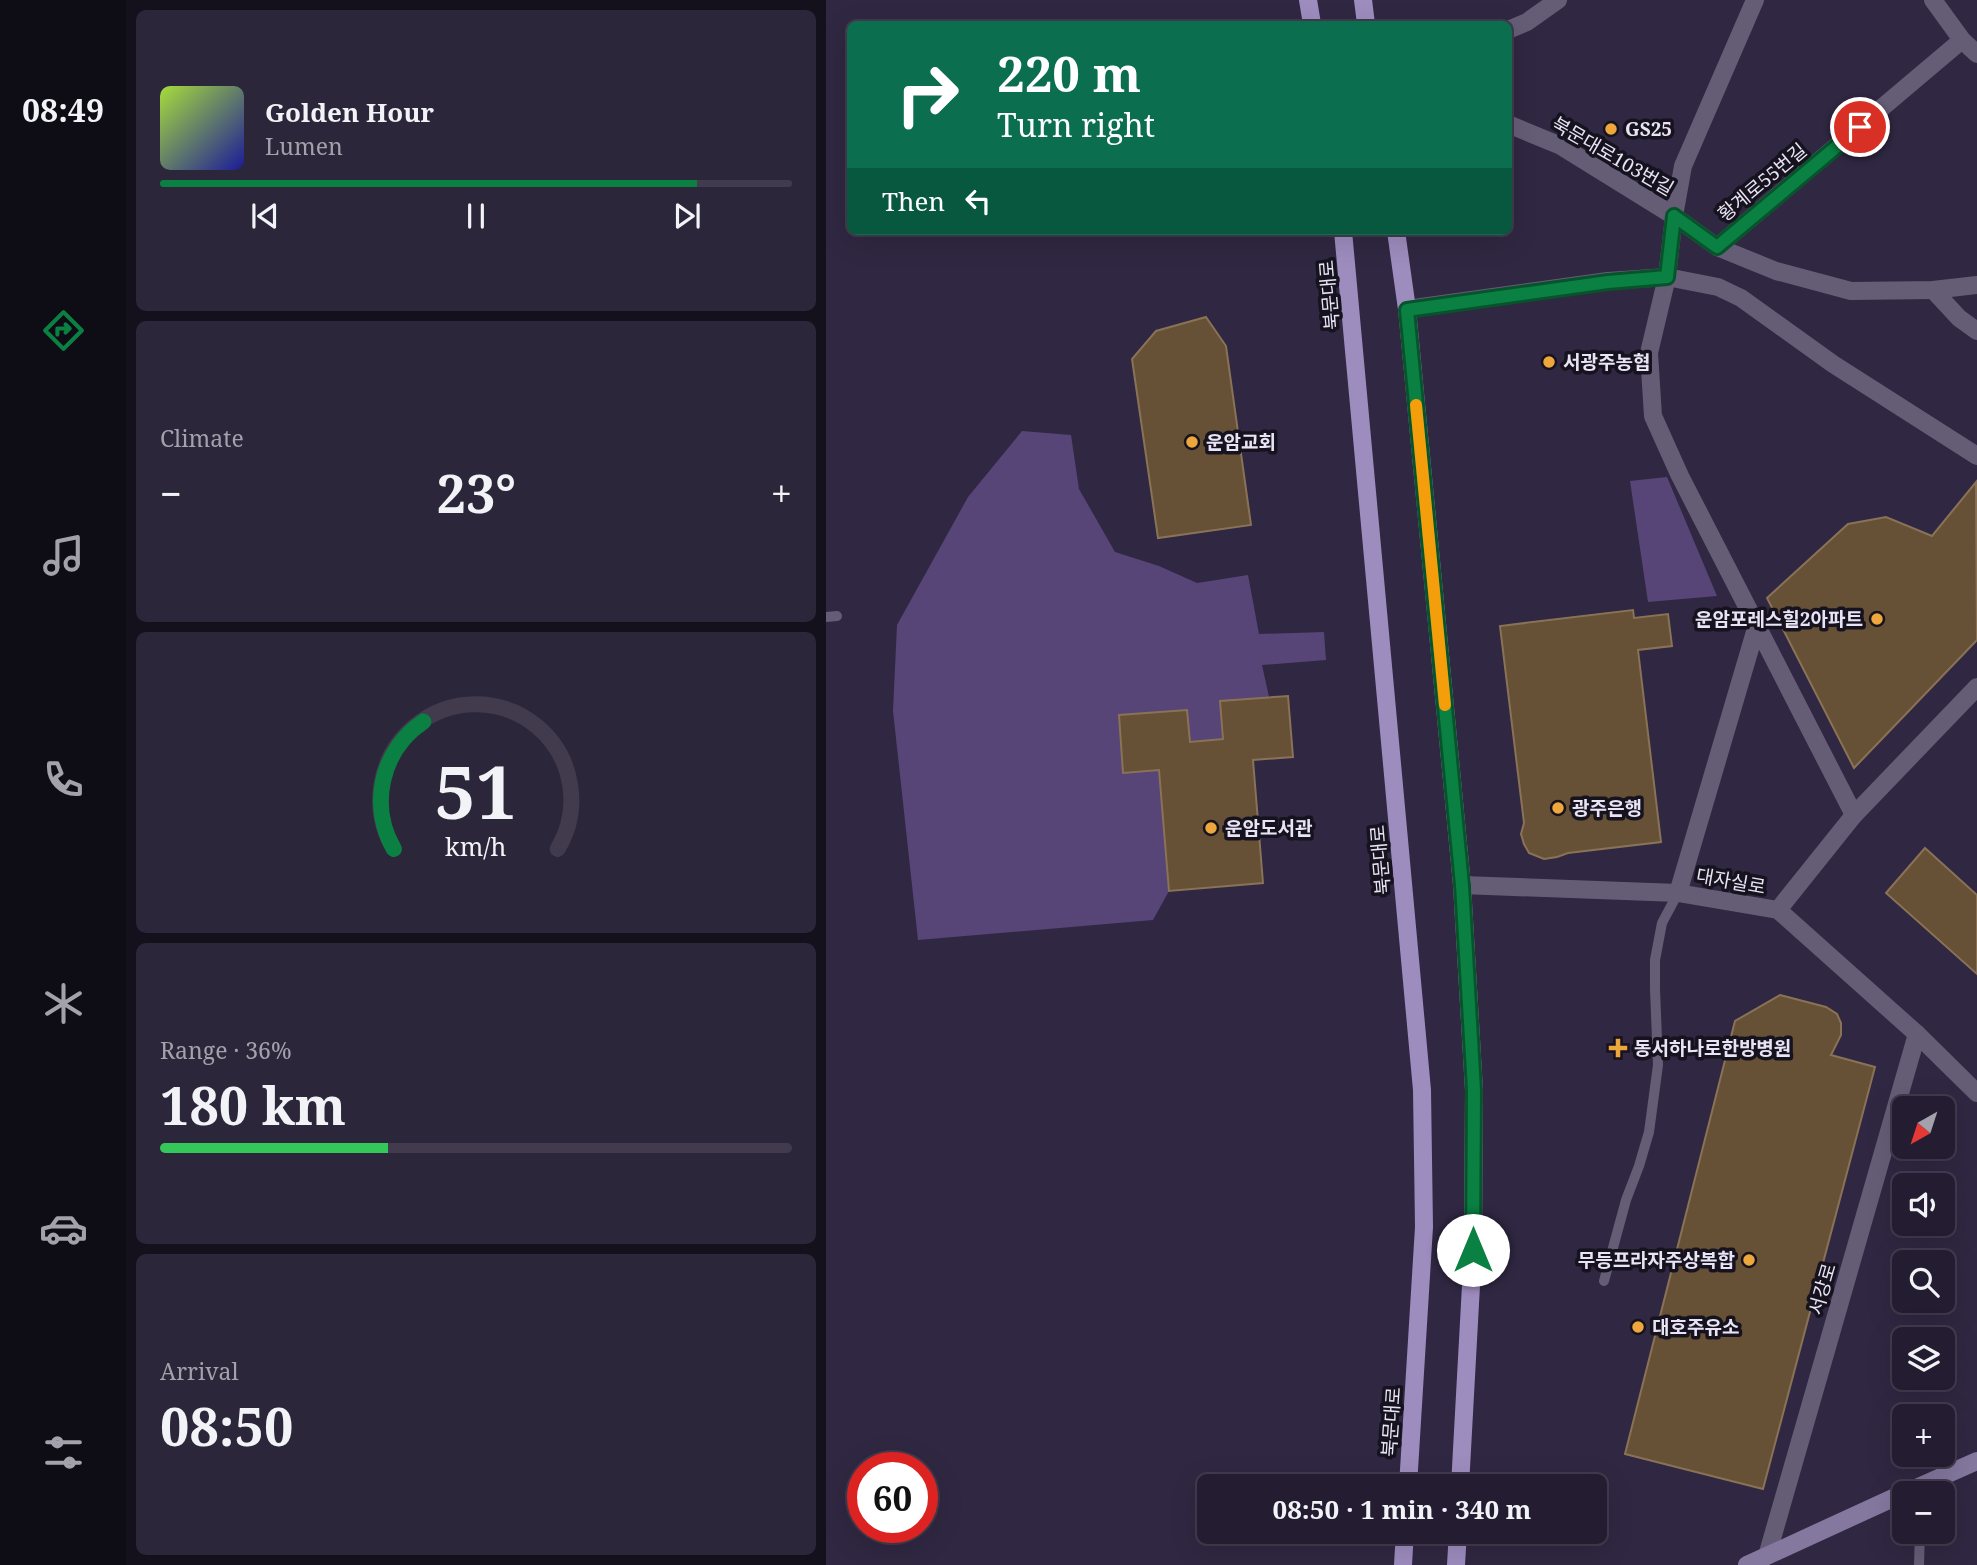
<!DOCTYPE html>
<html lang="en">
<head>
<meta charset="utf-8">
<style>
	:root { --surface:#241d32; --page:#2c263a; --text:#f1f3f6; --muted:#a3a2ac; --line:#413b4d; --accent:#0b8043 }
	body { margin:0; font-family:"Noto Serif","Noto Sans KR",serif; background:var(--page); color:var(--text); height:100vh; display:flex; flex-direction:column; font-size:26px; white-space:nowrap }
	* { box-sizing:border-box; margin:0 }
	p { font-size:23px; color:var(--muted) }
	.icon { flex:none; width:38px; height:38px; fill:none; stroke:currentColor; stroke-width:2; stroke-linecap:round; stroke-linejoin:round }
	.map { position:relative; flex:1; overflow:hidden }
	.details { display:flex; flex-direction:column; gap:10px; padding:10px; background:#14101c; width:700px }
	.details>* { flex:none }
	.hud { position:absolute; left:21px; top:21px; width:665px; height:214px; border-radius:10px; box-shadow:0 7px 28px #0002,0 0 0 2px var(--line); background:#0b6e4f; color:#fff; overflow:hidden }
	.needle { width:46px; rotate:219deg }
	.buttons { position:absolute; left:1066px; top:1096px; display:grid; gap:14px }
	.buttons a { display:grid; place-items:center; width:63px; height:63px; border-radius:10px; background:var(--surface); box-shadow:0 7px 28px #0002,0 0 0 2px var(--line); font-size:35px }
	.speed { position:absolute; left:21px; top:1452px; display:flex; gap:14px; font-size:35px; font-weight:700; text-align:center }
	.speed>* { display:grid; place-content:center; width:91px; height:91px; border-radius:50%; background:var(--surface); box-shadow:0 7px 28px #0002,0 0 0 2px var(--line); line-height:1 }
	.speed .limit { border:10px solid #d22; background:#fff; color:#111 }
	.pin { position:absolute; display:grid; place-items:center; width:60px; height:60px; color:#fff; margin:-30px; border:4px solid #fff; border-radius:50%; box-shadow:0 2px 7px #0007 }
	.me { position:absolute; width:77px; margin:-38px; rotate:0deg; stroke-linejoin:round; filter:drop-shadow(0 0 5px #0008) }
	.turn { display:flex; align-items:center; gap:24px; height:147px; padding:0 35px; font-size:32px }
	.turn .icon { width:91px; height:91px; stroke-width:2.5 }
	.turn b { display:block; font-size:49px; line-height:60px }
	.then { display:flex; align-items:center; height:66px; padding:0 35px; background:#0003; gap:14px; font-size:26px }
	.big { font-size:52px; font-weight:700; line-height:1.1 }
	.details .widget { flex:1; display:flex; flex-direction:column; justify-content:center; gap:10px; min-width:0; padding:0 24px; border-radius:10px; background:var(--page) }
	.details .dial { align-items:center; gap:0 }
	.dial svg { height:182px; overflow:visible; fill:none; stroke:var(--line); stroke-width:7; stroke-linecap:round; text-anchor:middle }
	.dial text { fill:var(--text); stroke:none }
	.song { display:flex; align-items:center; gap:21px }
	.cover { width:84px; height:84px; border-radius:10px; background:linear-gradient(135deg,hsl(80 70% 55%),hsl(240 70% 35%)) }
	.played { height:7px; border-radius:4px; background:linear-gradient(90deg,var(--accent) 85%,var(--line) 85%) }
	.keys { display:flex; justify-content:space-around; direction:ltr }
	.heat { display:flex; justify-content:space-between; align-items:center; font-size:38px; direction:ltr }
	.charge { height:10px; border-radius:5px; background:linear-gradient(90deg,#34c759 36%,var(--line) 0) }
	.trip { position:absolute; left:371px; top:1474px; width:410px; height:70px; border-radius:10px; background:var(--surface); box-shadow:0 7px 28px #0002,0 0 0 2px var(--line); font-weight:700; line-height:70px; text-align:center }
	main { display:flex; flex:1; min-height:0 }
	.tab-bar { display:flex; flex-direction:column; width:126px; justify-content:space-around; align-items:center; background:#0e0c14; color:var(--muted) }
	.tab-bar .icon { width:49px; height:49px }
	.tab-bar .selected { color:var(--accent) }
	.tab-bar b { font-size:32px; color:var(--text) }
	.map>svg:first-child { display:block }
	.green { fill:#564576 }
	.building { fill:#665136; stroke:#897256; stroke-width:2 }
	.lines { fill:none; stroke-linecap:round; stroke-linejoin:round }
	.service { stroke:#655d76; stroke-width:10 }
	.minor { stroke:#655d76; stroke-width:18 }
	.secondary { stroke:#84789f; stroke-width:18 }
	.primary { stroke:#9d8cbe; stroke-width:18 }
	.route-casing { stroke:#07532c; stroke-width:18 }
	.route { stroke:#0b8043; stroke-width:12 }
	.slow { stroke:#f59e0b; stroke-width:12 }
	.poi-dot { fill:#eea73d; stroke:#16121e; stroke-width:2.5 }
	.labels { text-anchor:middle; stroke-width:7; stroke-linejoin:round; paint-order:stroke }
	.poi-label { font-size:19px; font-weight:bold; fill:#e9e4f5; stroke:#16121e; text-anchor:start }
	.street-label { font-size:19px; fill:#e9e4f5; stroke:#16121e }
</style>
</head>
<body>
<main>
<nav class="tab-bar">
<b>08:49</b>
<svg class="icon selected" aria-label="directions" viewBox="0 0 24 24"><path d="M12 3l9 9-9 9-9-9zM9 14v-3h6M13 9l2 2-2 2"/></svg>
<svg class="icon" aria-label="music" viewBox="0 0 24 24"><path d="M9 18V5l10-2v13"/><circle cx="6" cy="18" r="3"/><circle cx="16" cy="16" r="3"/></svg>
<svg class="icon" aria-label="phone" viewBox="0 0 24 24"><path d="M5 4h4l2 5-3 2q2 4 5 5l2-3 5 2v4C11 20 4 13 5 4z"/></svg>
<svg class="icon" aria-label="climate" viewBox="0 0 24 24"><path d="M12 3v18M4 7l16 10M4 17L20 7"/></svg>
<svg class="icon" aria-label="car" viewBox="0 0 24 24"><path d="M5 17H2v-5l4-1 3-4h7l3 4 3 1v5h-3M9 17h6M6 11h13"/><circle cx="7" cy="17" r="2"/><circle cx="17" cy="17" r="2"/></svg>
<svg class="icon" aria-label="filters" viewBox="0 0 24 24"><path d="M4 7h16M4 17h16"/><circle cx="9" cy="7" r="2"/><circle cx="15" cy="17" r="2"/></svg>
</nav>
<section class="details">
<div class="widget">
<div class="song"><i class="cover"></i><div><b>Golden Hour</b><p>Lumen</p></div></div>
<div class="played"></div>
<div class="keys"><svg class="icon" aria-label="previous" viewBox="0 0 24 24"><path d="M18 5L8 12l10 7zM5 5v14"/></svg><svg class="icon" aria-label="pause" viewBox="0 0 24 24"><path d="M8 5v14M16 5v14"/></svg><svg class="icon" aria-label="next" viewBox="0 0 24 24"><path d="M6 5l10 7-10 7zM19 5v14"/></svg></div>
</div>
<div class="widget"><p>Climate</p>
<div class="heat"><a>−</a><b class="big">23°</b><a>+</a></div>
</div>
<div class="widget dial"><svg viewBox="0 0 100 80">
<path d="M14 69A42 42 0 1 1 86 69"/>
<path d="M14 69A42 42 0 0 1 27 13" stroke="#0b8043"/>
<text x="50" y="56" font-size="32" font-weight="700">51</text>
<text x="50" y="72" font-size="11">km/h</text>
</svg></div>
<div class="widget"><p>Range · 36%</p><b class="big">180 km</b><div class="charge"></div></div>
<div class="widget"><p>Arrival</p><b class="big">08:50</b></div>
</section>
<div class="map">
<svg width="1151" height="1565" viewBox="0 0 1151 1565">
	<rect width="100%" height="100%" fill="#302742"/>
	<g class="green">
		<path d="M196,431L245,435L253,489L289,552L333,566L371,583L422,575L433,634L498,632L500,660L436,665L443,697L395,701L397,739L364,742L361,710L293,715L297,773L333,770L343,891L327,920L92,940L67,711L71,625L142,497Z"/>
		<path d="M841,477L891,596L822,602L804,481Z"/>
	</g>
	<g class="building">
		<path d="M380,317L400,346L425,525L332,538L306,359L330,331Z"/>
		<path d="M1150,482L1151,640L1028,768L941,598L1022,524L1060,517L1106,536Z"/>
		<path d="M807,610L808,618L842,614L846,646L812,650L835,842L742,853L731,857L718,859L703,853L698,844L695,834L698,823L674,626Z"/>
		<path d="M462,696L467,757L427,760L437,883L343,891L333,770L297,773L293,715L361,710L364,742L397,739L394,701Z"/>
		<path d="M1099,848L1151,895V974L1060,893Z"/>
		<path d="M954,995L1000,1007L1011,1014L1015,1023V1035L1005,1055L1049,1067L937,1489L799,1454L909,1021Z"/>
	</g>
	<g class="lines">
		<g class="service">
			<path d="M0,617L11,616"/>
			<path d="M778,1281L800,1200L813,1166L823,1132L832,1065L829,989V960L836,923L852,893"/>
			<path d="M1093,1565L1094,1531"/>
		</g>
		<g class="minor">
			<path d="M929,0L857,166L848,216L841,277L823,353L827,416L854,476L1028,815"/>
			<path d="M1107,0L1136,40L1151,54"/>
			<path d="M682,30L701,22L732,0"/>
			<path d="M682,124L735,146L848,216L891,247L950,271L1025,291L1107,290L1151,285"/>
			<path d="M891,247L1136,40"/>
			<path d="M1107,290L1133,318L1151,331"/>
			<path d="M581,309L782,281L841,277L892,287L915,298L1007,364L1151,456"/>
			<path d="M636,885L852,893L952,910L1028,815L1151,687"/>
			<path d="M852,893L931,625"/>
			<path d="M952,910L1091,1034L1151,1093"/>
			<path d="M941,1556L1091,1034"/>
		</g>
		<g class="secondary">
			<path d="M1079,1493L1151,1461"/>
			<path d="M921,1565L1078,1493"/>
		</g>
		<g class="primary">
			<path d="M482,0L486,24"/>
			<path d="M537,0L540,24"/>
			<path d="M517,231L596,1090L598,1227L582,1486"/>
			<path d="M570,231L581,309L636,885L648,1090L647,1249L634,1486"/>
			<path d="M577,1565L579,1531"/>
			<path d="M630,1565L632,1531"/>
		</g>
	</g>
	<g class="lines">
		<defs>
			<path id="route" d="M647,1250L648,1090L636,885L581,310L782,282L841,277L848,216L891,247L1034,127"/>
		</defs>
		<use href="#route" class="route-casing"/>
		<use href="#route" class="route"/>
		<path class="slow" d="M590,405L619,705"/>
	</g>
	<g class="poi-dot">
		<circle cx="785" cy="129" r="7"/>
		<circle cx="723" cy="362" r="7"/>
		<circle cx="366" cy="442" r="7"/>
		<circle cx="1051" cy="619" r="7"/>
		<circle cx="732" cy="808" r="7"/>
		<circle cx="385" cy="828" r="7"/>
		<path d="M788.5 1037.5h7v7h7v7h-7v7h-7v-7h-7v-7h7z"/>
		<circle cx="923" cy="1260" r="7"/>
		<circle cx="812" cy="1327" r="7"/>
	</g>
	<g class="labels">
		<g class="poi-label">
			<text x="799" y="136">GS25</text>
			<text x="737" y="369">서광주농협</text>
			<text x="380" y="449">운암교회</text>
			<text x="1037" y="626" text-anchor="end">운암포레스힐2아파트</text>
			<text x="746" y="815">광주은행</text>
			<text x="399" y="835">운암도서관</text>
			<text x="808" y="1055">동서하나로한방병원</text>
			<text x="909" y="1267" text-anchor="end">무등프라자주상복합</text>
			<text x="826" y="1334">대호주유소</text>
		</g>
		<g class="street-label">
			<text transform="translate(787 156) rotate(30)" y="7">북문대로103번길</text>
			<text transform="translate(936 182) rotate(-40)" y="7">황계로55번길</text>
			<text transform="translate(503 295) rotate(-95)" y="7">북문대로</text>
			<text transform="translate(554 860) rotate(-95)" y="7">북문대로</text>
			<text transform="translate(905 881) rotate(10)" y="7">대자실로</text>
			<text transform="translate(996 1289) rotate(-74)" y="7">서강로</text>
			<text transform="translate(565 1422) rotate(-86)" y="7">북문대로</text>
		</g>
	</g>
</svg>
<div class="buttons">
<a><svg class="needle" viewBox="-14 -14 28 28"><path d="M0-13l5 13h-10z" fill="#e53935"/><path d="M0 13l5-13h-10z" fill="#a3a2ac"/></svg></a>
<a><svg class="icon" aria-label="sound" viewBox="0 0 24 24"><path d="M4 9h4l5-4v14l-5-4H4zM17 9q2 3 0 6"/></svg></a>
<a><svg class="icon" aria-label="search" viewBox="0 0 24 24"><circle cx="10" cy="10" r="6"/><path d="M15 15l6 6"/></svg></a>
<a><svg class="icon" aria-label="layers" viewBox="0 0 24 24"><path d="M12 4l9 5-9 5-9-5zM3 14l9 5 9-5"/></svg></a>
<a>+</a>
<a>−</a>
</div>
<div class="speed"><div class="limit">60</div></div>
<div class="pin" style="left:1034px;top:127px;background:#d93025"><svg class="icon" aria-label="arrive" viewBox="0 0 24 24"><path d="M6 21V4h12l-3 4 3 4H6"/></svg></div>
<svg class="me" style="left:647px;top:1250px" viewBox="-20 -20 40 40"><circle r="19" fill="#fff"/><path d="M0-13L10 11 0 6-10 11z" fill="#0b8043"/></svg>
<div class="trip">08:50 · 1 min · 340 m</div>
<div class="hud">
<div class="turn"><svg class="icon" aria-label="right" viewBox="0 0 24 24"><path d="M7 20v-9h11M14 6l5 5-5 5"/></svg><div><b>220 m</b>Turn right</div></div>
<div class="then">Then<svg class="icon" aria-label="left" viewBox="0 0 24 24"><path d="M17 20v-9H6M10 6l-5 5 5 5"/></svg></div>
</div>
</div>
</main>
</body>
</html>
